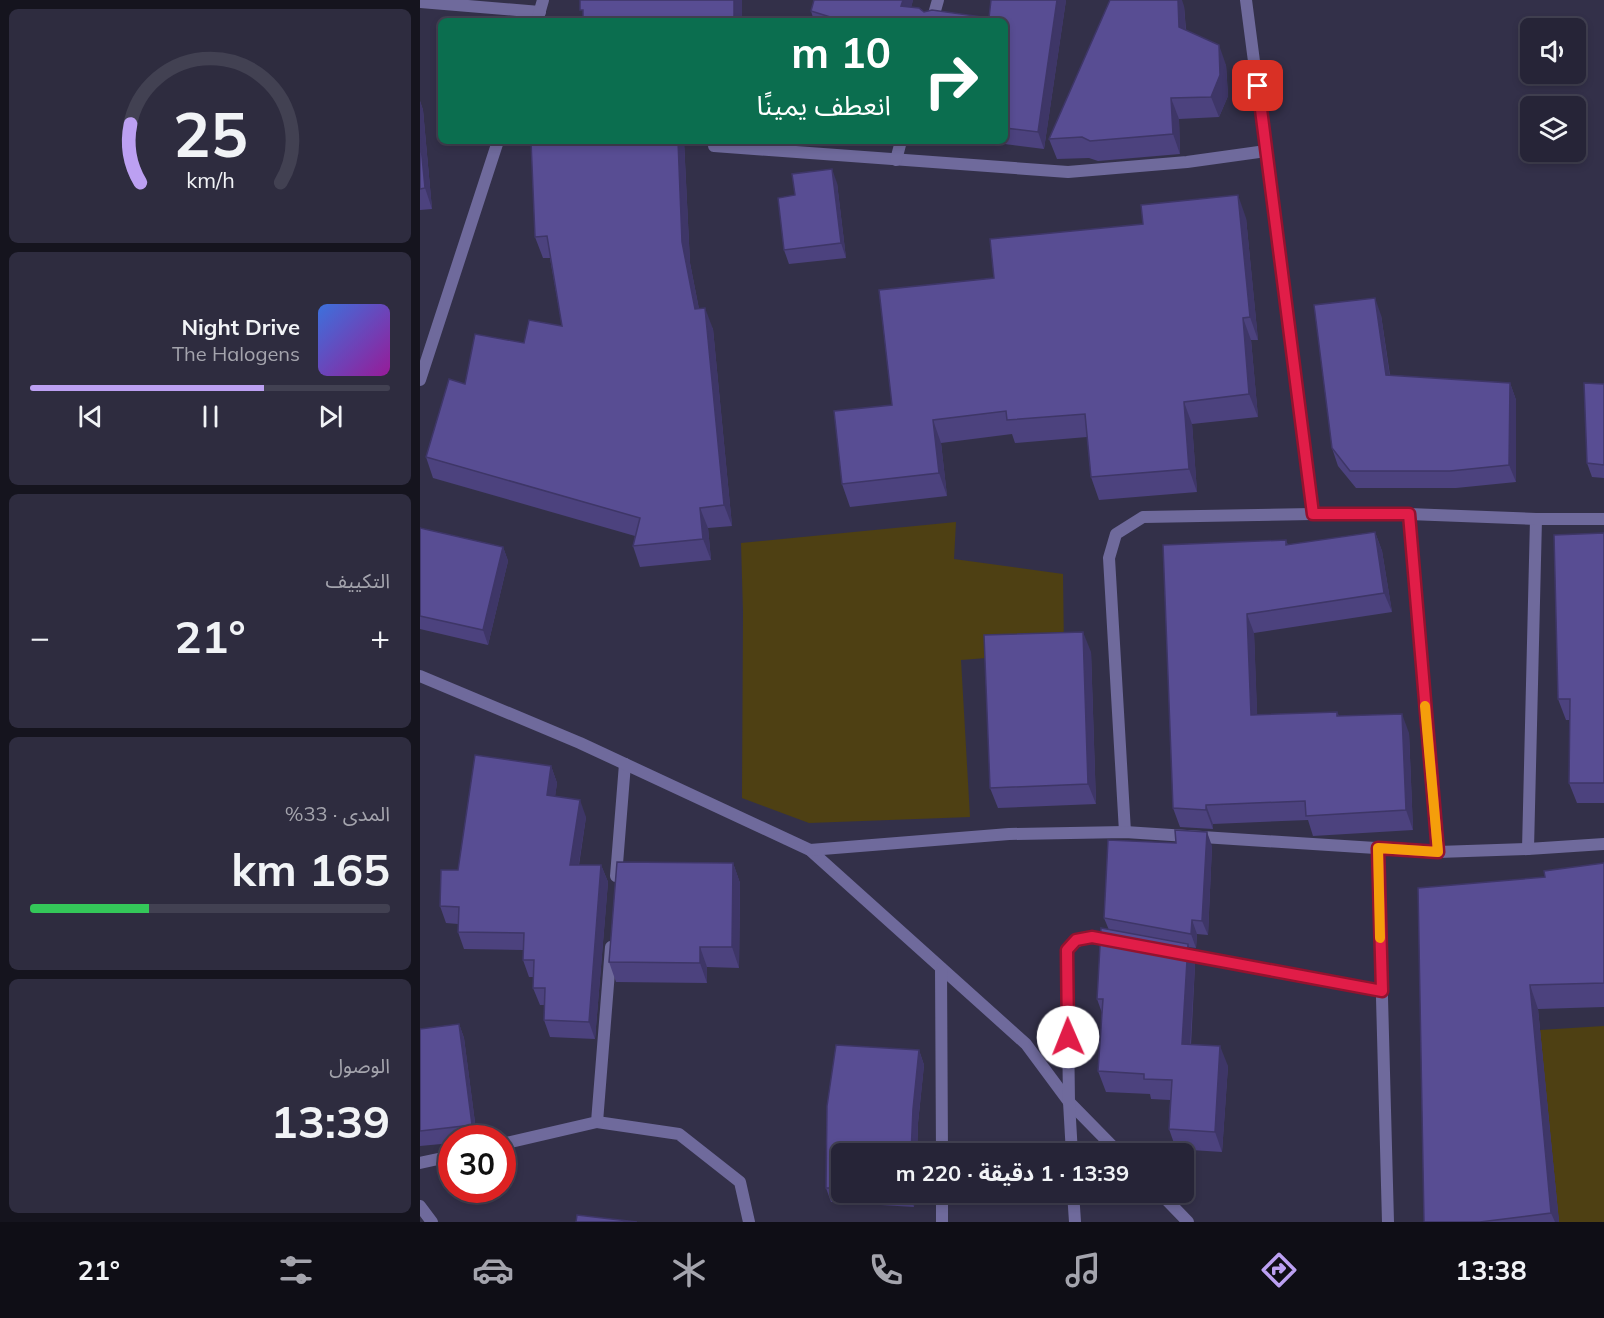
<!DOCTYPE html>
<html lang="ar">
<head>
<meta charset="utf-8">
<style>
	:root { --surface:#262437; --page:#2e2c3f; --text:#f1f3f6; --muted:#a4a4ad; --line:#424152; --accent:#bca0f2 }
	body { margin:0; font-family:Mulish,"Noto Sans Arabic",sans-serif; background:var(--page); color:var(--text); direction:rtl; height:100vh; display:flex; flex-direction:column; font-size:22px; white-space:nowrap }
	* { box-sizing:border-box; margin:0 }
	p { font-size:20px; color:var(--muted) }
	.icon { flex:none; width:33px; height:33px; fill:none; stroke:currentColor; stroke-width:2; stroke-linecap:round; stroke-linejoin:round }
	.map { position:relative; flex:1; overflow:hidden; direction:ltr }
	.drawer { display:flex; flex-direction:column; gap:9px; padding:9px; background:#15141e; width:420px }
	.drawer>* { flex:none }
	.hud { position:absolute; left:18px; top:18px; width:570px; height:126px; border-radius:9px; box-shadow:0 3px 9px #0003,0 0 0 2px var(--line); direction:rtl; background:#0b6e4f; color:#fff; overflow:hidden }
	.controls { position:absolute; left:1100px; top:18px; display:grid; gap:12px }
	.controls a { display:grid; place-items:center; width:66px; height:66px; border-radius:9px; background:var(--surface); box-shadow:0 3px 9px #0003,0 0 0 2px var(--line); font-size:30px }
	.speed { position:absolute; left:18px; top:1125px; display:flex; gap:12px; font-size:30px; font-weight:700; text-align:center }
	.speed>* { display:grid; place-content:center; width:78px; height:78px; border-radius:50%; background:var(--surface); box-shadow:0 3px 9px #0003,0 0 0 2px var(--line); line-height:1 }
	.speed .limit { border:9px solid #d22; background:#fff; color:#111 }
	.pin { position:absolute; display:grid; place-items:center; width:51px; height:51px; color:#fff; margin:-26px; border-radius:12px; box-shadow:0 3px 9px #0006 }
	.me { position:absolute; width:66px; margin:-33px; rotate:359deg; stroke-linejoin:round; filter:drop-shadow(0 0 4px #0008) }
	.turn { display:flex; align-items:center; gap:21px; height:126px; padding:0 18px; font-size:27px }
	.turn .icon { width:78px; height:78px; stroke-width:2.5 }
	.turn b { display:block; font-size:42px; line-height:51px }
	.big { font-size:45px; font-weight:700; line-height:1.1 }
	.drawer .widget { flex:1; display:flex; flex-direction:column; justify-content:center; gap:9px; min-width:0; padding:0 21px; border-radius:9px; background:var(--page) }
	.drawer .dial { align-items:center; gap:0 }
	.dial svg { height:156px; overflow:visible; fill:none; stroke:var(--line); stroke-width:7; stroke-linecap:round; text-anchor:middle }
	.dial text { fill:var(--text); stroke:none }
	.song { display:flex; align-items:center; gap:18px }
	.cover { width:72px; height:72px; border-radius:9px; background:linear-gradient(135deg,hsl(220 70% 55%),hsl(300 70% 35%)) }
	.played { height:6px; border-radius:3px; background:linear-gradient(90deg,var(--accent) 65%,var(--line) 65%) }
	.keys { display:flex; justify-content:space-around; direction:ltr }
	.heat { display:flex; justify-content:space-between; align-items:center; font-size:33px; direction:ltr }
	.charge { height:9px; border-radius:4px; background:linear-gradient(90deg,#34c759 33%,var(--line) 0) }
	.trip { position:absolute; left:411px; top:1143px; width:363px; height:60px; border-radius:9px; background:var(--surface); box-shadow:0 3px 9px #0003,0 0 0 2px var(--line); font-weight:700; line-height:60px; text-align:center; direction:rtl }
	.dock { display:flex; height:96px; justify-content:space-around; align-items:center; background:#0f0e16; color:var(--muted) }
	.dock .icon { width:42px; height:42px }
	.dock .selected { color:var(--accent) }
	.dock b { font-size:27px; color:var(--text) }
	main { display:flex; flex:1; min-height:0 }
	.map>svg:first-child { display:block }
	.green { fill:#4e4013 }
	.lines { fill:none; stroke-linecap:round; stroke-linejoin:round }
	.lane { stroke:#6f6a9c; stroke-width:12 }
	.street { stroke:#6f6a9c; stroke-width:12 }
	.wall { fill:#4c427e }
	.shaded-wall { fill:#3e3667 }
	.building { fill:#584d93; stroke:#3e3667; stroke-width:1.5 }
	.route-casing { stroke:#92132f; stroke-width:15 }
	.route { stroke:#e11d48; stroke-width:10 }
	.slow { stroke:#f59e0b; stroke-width:10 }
</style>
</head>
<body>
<main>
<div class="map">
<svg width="1184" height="1222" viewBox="0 0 1184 1222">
	<rect width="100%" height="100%" fill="#333049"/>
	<g class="green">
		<path d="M536,522L534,559L643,574L644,652L541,660L550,817L389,823L322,798L323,612L321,543Z"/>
		<path d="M1184,1026V1222H1139L1120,1030Z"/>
	</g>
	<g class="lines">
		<g class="lane">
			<path d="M0,2L120,12"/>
			<path d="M989,514L1018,852"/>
			<path d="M1108,849L1116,519"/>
			<path d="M196,876L205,764"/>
			<path d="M649,1102L700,1154"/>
			<path d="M177,1122L259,1134L320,1182L329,1222"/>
			<path d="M82,1144L177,1122L191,947"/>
			<path d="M0,1163L32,1156"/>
			<path d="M739,1192L768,1222"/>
			<path d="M0,1206L12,1222"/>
		</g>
		<g class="street">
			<path d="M826,0L893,514"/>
			<path d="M117,21L123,0"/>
			<path d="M512,21L518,0"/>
			<path d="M294,146L648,172L767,162L846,151"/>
			<path d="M476,160L481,141"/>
			<path d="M0,380L78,141"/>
			<path d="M0,676L160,743L390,850L606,1044L649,1102"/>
			<path d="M705,832L689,558L696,534L723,517L893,514H989L1116,519H1184"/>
			<path d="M958,848L968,1222"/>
			<path d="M390,850L589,834L705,832L1018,852L1108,849L1184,844"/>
			<path d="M757,953L962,991"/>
			<path d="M521,968L522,1154"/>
			<path d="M652,1154L649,1102L647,950C663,932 674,937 696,941"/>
			<path d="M522,1192V1222"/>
			<path d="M653,1192L655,1222"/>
		</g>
	</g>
	<g class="wall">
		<path d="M394,0H493L491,7L504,12L569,18L571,0H646L624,149L562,141H585V21H394L391,11Z"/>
		<path d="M764,6L766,30L806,65L808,96L799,117L759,119L760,154L678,161L669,158L637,159L629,139Z"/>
		<path d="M0,101L3,110L12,209L0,210Z"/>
		<path d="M111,141H264L270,263L279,309L293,329L312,526L288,528L291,560L220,567L213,546L215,536L13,478L6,457L45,384L104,343L142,326L130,258H123L115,237Z"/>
		<path d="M417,183L426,258L369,264L364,250L375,195Z"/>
		<path d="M826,218L838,340H831L838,417L772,424L777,492L679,500L671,477L667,437L595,443L592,434L521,443L527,496L430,507L422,484L472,405L574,278Z"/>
		<path d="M961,315L970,375L1090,383L1096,400V482L1036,488H936L918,466L912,448Z"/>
		<path d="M1184,384V478L1172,477L1167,463Z"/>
		<path d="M0,528L83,547L88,561L68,645L0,629Z"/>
		<path d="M955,532L962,551L972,612L834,633L837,715L917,712L919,716L989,733L993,830L893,836L888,820L793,824V829L760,827L753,808L743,545L866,540L868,545Z"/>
		<path d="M1184,533V803H1157L1149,783L1150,720H1146L1138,699Z"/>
		<path d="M671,652L676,804L578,808L570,788Z"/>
		<path d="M131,766L137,783L135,796L166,817L159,865H181L188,882L175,1039L130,1037L124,1020L125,1005H120L113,988L114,977H109L103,960V950L44,949L38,932V924L26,923L20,906L38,870Z"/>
		<path d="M792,846L788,935L777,934L776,948L769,947L775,965L771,1045L808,1066L802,1152L756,1149L749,1129L750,1100L731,1099L730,1094L686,1092L678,1071L682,1013L677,999L689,930L684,918Z"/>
		<path d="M313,863L320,883L319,968L287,967V983L196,982L189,962Z"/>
		<path d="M1184,863V1007L1118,1009L1139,1222H1004L1125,877Z"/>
		<path d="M39,1024L44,1038L57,1138H32V1143L0,1146V1029Z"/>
		<path d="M416,1045L499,1050L504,1065L498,1123L497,1154H422V1192H495L494,1207L411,1202L406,1188L407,1106Z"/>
	</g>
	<g class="shaded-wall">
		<rect x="314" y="0" width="8" height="21"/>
		<path d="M483,0H493L488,21L481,6Z"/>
		<path d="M637,0H646L624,149L618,132Z"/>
		<path d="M758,0H762L764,6L767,48L759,27Z"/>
		<path d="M799,45L806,65L808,96L799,117L791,97Z"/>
		<path d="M751,98L759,119L760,154L753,134Z"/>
		<path d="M0,101L3,110L12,209L5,188L0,136Z"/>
		<path d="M258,141H264L270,263L283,330L275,309L262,242Z"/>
		<path d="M412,169L417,183L426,258L421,243Z"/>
		<path d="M818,195L826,218L838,340L830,317Z"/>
		<path d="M955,298L961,315L972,392L966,375Z"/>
		<path d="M285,308L293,329L312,526L304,505Z"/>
		<path d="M823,318L831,340L838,417L829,394Z"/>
		<path d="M1090,383L1096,400V482L1089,465Z"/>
		<path d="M764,402L772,424L777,492L769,469Z"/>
		<path d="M513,420L521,443L527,496L519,473Z"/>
		<path d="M280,508L288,528L291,560L283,539Z"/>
		<path d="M955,532L962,551L972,612L964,593Z"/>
		<path d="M83,547L88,561L68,645L63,630Z"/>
		<path d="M827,614L834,633L838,735L831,715Z"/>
		<path d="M663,632L671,652L676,804L668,784Z"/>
		<path d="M982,714L989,733L993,830L986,810Z"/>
		<path d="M131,766L137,783L133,812L127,795Z"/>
		<path d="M160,800L166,817L156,882L150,865Z"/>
		<path d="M786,805L793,824V829L786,810Z"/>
		<path d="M787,832L792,846L788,935L782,921Z"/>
		<path d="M313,863L320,883L319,968L312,947Z"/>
		<path d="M181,865L188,882L175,1039L169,1022Z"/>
		<path d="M772,920L777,934L776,948L771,934Z"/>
		<path d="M768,944L775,965L769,1065L762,1044Z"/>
		<path d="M280,947L287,967V983L280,963Z"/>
		<path d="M1110,985L1118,1009L1139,1222H1135L1131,1213Z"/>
		<path d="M39,1024L44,1038L57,1138L52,1125Z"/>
		<path d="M800,1046L808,1066L802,1152L795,1132Z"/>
		<path d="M499,1050L504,1065L498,1123L497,1154H491L493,1109Z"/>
		<path d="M489,1192H495L494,1207Z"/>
	</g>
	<g class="building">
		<path d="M160,0H314V21H163V10H160Z"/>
		<path d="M394,0H483L481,6L499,8L504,12L512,10L569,18L571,0H637L618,132L585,128V21H423L391,11Z"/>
		<path d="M690,0H758L759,27L799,45L800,75L791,97L751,98L753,134L670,141L662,137L629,139Z"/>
		<path d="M0,136L5,188L0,189Z"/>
		<path d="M111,141H258L262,242L275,309L285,308L304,505L280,508L283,539L213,546L220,518L6,457L29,379L45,384L55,334L104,343L109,320L142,326L127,236L115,237Z"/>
		<path d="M412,169L421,243L364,250L358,198L375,195L372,174Z"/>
		<path d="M818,195L830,317L823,318L829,394L764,402L769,469L671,477L665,414L587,420L586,411L513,420L519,473L422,484L414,411L472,405L459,290L574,278L570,239L723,224L721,205Z"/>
		<path d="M955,298L966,375L1090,383L1089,465L1030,471H930L912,448L894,305Z"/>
		<path d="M1164,383L1184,384V465L1167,463Z"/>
		<path d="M0,528L83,547L63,630L0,616Z"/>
		<path d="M955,532L964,593L827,614L831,715L917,712V716L982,714L986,810L886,816L885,801L786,805V810L753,808L743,545L866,540V545Z"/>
		<path d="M1184,533V783H1149L1150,699H1138L1134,535Z"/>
		<path d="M663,632L668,784L570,788L564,635Z"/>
		<path d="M55,755L131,766L127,795L160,800L150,865H181L169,1022L124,1020L125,988H113L114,960H103L104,933L38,932L39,907L20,906L21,870H38Z"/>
		<path d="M755,830L787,832L782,921L772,920L771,934L684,918L688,840L756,843Z"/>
		<path d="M197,862L313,863L312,947H280V963L189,962Z"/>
		<path d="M1184,863V983L1110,985L1131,1213L1060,1222H1004L998,888L1125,877L1124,871Z"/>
		<path d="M681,928L768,944L762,1044L800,1046L795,1132L749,1129L752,1080L724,1079V1074L678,1071L683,999H677Z"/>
		<path d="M39,1024L52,1125L0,1131V1029Z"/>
		<path d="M416,1045L499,1050L493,1109L491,1154H422V1188H406L407,1106Z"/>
		<path d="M157,1215L217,1222H156Z"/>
	</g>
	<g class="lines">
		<defs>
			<path id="route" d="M648,1037L647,950L656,940L672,937L962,991L958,848L1018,852L989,514H893L838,86"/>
		</defs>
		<use href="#route" class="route-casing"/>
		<use href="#route" class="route"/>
		<path class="slow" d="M960,938L958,848L1018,852L1005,706"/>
	</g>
</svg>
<div class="controls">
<a><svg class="icon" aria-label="sound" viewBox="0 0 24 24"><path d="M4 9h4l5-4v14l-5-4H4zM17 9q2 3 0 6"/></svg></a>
<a><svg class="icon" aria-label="layers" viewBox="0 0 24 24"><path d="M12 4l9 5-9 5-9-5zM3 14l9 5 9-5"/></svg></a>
</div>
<div class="speed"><div class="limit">30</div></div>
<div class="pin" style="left:838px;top:86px;background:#d93025"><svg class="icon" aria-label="arrive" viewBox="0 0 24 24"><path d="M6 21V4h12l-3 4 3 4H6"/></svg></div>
<svg class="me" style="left:648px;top:1037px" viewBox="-20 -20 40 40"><circle r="19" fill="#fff"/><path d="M0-13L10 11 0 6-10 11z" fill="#e11d48"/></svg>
<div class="trip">13:39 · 1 دقيقة · 220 m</div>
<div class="hud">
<div class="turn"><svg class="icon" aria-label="right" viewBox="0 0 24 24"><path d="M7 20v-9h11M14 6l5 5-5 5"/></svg><div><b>10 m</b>انعطف يمينًا</div></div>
</div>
</div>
<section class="drawer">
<div class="widget dial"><svg viewBox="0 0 100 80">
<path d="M14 69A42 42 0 1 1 86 69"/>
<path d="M14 69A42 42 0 0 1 9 39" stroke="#bca0f2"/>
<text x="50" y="56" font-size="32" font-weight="700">25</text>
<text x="50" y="72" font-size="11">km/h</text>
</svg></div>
<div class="widget">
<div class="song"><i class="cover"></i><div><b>Night Drive</b><p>The Halogens</p></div></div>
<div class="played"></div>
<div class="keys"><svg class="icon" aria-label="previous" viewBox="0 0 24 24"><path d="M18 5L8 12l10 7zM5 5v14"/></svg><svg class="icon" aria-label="pause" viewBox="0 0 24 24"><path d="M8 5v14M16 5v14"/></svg><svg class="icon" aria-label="next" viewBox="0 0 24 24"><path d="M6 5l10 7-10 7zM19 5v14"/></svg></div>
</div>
<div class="widget"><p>التكييف</p>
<div class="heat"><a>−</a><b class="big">21°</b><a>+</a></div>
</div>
<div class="widget"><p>المدى · 33%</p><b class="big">165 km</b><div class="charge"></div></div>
<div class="widget"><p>الوصول</p><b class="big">13:39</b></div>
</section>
</main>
<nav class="dock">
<b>13:38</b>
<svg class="icon selected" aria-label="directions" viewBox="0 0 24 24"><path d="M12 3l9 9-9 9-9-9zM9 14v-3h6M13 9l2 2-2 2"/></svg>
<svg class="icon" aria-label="music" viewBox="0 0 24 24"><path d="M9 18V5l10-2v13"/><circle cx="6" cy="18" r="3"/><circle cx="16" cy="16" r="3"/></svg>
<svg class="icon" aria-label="phone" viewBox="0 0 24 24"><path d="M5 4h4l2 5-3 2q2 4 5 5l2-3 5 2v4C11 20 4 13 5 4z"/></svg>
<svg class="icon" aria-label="climate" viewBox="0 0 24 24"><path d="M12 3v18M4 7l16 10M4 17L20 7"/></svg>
<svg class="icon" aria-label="car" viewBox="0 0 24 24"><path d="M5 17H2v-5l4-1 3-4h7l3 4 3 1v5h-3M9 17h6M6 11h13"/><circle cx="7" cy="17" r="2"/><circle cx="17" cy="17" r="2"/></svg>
<svg class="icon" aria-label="filters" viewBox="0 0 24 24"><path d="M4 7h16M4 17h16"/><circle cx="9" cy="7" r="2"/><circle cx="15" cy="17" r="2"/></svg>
<b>21°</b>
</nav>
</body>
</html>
